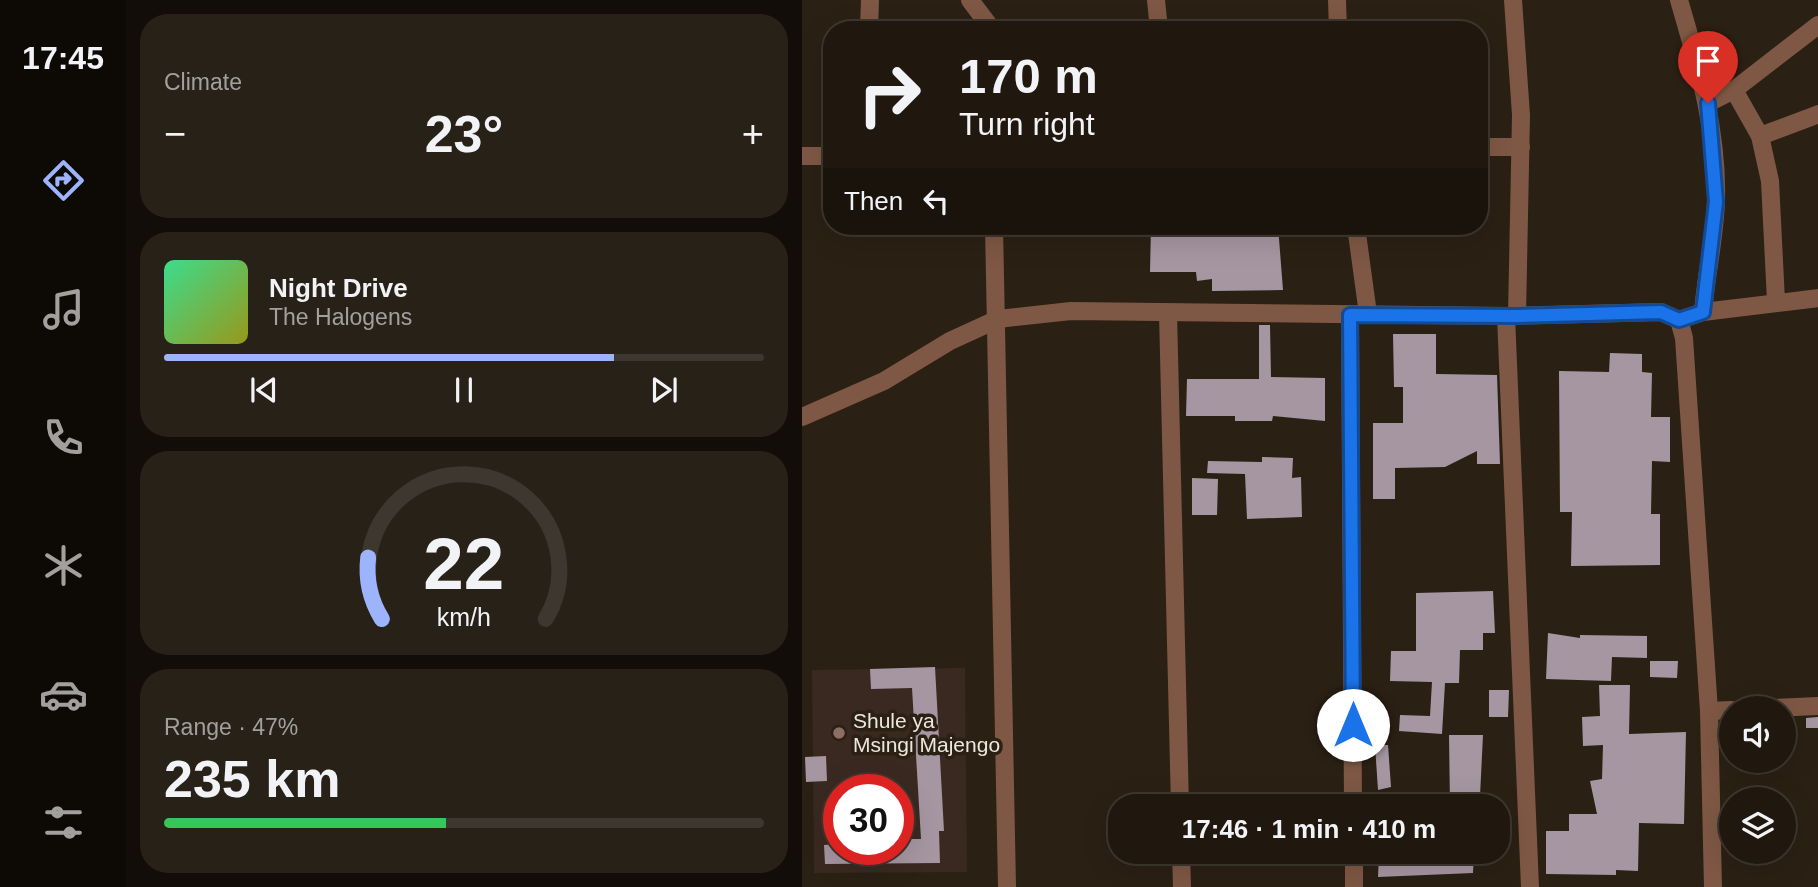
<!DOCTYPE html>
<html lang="en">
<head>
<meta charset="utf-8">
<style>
	:root { --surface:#20180f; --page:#282118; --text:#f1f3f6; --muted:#a2a09e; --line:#3d372f; --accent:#9db4fd }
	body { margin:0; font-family:Arial,sans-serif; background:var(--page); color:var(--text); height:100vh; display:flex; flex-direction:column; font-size:26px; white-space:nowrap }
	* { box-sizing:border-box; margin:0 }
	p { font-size:23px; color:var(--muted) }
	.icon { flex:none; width:38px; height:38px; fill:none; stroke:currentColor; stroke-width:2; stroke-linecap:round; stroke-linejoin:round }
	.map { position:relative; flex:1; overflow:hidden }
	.side { display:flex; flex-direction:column; gap:14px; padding:14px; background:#120d08; width:676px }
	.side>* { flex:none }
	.banner { position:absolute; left:21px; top:21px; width:665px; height:214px; border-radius:28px; box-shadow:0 7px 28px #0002,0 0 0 2px var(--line); background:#20180f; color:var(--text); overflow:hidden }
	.controls { position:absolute; left:917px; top:696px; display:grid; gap:14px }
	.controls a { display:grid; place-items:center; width:77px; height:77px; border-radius:50%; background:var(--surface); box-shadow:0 7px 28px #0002,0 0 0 2px var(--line); font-size:35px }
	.speed { position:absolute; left:21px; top:774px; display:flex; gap:14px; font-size:35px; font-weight:700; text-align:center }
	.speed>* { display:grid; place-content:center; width:91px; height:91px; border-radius:50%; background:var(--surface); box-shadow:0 7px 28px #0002,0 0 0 2px var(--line); line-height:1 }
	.speed .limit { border:10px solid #d22; background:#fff; color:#111 }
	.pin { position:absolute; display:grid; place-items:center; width:60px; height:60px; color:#fff; margin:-72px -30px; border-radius:50% 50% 50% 0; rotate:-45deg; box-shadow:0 0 7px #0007 }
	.pin .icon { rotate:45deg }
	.me { position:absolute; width:77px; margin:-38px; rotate:0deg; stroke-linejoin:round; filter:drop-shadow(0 0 5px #0008) }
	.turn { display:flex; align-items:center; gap:24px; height:147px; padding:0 21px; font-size:32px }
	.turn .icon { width:91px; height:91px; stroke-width:2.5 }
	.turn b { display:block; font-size:49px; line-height:60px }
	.then { display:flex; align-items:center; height:66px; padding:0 21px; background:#0003; gap:14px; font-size:26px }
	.big { font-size:52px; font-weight:600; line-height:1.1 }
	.side .card { flex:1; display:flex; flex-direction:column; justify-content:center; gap:10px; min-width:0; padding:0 24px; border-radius:28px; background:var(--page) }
	.side .dial { align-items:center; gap:0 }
	.dial svg { height:182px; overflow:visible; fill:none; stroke:var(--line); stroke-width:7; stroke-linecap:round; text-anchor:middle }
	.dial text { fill:var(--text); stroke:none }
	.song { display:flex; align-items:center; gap:21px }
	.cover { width:84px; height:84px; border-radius:10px; background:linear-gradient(135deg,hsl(150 70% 55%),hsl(60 70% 35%)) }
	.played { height:7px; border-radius:4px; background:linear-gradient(90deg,var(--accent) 75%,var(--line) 75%) }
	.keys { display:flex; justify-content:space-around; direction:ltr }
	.heat { display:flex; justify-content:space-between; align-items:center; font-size:38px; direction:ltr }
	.charge { height:10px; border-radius:5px; background:linear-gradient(90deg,#34c759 47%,var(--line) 0) }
	.trip { position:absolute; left:306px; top:794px; width:402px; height:70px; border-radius:28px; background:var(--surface); box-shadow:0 7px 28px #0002,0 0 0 2px var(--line); font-weight:600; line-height:70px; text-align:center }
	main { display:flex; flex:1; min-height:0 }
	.dock { display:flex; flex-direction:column; width:126px; justify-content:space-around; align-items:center; background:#0d0a06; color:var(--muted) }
	.dock .icon { width:49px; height:49px }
	.dock .selected { color:var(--accent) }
	.dock b { font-size:32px; color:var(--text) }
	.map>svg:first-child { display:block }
	.education { fill:#3a2920; fill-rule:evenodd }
	.building { fill:#a696a2 }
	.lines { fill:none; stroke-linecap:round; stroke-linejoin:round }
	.minor { stroke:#7e5844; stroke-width:18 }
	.route-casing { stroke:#114b97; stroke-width:18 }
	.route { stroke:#1a73e8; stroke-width:12 }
	.education-dot { fill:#8d6e63; stroke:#2b2014; stroke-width:2.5 }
	.labels { text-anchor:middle; stroke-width:7; stroke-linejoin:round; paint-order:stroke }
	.poi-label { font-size:21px; fill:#ede5de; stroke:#2b2014; text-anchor:start }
</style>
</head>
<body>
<main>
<nav class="dock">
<b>17:45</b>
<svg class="icon selected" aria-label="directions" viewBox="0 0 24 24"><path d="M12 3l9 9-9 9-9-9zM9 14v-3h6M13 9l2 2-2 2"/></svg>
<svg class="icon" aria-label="music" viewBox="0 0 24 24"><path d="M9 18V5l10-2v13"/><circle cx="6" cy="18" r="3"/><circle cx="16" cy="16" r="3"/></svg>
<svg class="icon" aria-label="phone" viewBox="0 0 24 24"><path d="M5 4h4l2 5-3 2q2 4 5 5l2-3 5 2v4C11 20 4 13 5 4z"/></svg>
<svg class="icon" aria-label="climate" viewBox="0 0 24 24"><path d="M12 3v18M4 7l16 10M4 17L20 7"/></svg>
<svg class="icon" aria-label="car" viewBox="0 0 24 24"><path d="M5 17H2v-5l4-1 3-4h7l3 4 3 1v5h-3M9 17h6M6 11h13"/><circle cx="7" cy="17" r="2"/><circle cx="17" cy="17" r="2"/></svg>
<svg class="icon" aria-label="filters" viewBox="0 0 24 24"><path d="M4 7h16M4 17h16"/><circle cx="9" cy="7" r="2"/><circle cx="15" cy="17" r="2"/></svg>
</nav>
<section class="side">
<div class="card"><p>Climate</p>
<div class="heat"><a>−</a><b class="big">23°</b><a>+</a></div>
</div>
<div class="card">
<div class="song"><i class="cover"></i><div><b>Night Drive</b><p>The Halogens</p></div></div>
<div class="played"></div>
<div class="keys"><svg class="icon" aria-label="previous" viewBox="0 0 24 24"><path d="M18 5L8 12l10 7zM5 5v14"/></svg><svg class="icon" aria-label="pause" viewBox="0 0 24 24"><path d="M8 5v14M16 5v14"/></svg><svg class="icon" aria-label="next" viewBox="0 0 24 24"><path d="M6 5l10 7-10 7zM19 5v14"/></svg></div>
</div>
<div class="card dial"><svg viewBox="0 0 100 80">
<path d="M14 69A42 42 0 1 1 86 69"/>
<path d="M14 69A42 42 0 0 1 8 42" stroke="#9db4fd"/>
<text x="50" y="56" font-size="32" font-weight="700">22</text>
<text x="50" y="72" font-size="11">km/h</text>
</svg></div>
<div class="card"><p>Range · 47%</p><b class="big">235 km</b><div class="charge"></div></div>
</section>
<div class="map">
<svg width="1017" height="887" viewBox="0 0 1017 887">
	<rect width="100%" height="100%" fill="#2b2014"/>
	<path class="education" d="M163,668L165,872L12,873L10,670ZM37,789H96V849H37Z"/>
	<g class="building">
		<path d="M349,226H476L481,290L410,291V279L395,281L394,272H348Z"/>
		<path d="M457,325H468L469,377L523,378V421L471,416L470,421H433V416H384L385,379H457Z"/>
		<path d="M591,334H634V374L695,375L698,464H675V451L643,467L593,468V499H571V423H601V387H592Z"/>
		<path d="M808,353L840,354V372L850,373L849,417H868V462L850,461L849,514H858V565L769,566L770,512H758L757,371L807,372Z"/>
		<path d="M460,457L491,458L490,478L499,477L500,517L445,519L443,474L405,473L406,461L460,462Z"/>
		<path d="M390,478L416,479L415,515H390Z"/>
		<path d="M691,591L693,633H681V650H658L657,683H643L640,734L597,731L598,715L628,716L630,682L588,681L589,651H614V593Z"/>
		<path d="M746,633L778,638V635L845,636V658L810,657L809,681L744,679Z"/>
		<path d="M848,661H876L875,678L848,677Z"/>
		<path d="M133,667L142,831H137L138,863L23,864L22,845L37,844V849H96V839H119L110,688L69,689L68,669Z"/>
		<path d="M797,685H828L827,734L884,732L882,824L837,823L836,871L814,870V875L744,874V831H767V814H795L788,781L800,779L801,745L781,746L780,717L798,716Z"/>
		<path d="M687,690H707L706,717H687Z"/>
		<path d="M1017,717V728H1004V718Z"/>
		<path d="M647,735H681L678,796L661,797V807H648Z"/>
		<path d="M573,745H586L589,787L576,790Z"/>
		<path d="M24,756L25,781L4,782L3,757Z"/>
		<path d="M629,852H672L671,873L576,877L577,853L603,854V862L629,863Z"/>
	</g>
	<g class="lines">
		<g class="minor">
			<path d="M168,0L186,24"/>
			<path d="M354,0L357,30"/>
			<path d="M535,0L536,30"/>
			<path d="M711,0L719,115L715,316"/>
			<path d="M877,0C896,65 916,131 914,200C913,237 904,275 901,312"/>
			<path d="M67,30L68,0"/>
			<path d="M932,90L958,136L968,181L974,301"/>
			<path d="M906,103L932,90L1016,25"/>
			<path d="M958,136L1017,114"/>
			<path d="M677,147H719"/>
			<path d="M0,156H30"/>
			<path d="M192,226L205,887"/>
			<path d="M554,226L566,314"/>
			<path d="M366,313L378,807"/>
			<path d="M548,315L551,807"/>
			<path d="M704,316L728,887"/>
			<path d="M877,320L901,312L1017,298"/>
			<path d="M0,417L82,381L148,341L196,319L269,311L704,316L859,312L877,320L882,338L907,711L911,887"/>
			<path d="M948,709L1017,706"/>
			<path d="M907,711L929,710"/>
			<path d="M379,852L380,887"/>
			<path d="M552,852V887"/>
		</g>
	</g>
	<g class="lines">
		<defs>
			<path id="route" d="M551,725L548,315L715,316L859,312L877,320L901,312L914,202L906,103"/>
		</defs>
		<use href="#route" class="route-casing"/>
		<use href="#route" class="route"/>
	</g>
	<circle class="education-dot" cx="37" cy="733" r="7"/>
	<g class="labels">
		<g class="poi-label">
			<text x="51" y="728">Shule ya<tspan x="51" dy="24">Msingi Majengo</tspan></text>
		</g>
	</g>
</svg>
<div class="controls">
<a><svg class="icon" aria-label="sound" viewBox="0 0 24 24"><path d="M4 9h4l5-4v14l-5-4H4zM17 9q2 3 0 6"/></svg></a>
<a><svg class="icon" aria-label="layers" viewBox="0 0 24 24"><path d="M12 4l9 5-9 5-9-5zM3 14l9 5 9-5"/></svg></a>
</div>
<div class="speed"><div class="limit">30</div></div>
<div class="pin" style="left:906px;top:103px;background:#d93025"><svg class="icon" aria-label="arrive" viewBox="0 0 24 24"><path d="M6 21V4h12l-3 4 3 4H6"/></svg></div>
<svg class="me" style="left:551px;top:725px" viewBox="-20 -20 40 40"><circle r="19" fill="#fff"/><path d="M0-13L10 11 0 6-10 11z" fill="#1a73e8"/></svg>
<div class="trip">17:46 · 1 min · 410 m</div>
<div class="banner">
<div class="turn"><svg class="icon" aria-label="right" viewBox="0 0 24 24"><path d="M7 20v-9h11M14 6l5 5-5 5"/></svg><div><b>170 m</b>Turn right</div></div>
<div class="then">Then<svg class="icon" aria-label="left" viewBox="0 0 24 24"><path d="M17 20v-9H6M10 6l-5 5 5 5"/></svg></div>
</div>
</div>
</main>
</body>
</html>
